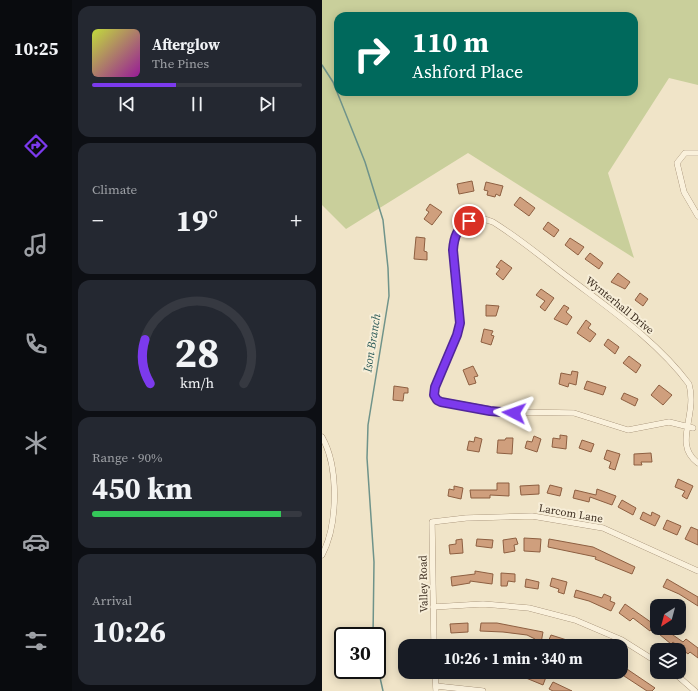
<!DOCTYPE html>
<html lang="en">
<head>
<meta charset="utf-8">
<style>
	:root { --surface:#171b24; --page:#242831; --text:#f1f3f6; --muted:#9ea1a6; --line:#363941; --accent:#7c3aed }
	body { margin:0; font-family:"Source Serif 4",serif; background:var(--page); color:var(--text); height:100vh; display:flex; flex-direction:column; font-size:15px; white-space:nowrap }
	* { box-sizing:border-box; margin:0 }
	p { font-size:13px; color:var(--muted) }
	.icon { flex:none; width:22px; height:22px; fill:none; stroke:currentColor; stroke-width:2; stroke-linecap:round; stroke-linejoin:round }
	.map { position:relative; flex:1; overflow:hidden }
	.side { display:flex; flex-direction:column; gap:6px; padding:6px; background:#0d0f14; width:250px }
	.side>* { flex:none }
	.banner { position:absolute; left:12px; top:12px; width:304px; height:84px; border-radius:12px; box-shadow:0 2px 10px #0003; background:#00695c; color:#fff; overflow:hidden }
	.needle { width:26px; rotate:216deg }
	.controls { position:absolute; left:328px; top:599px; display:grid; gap:8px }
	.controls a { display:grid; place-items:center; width:36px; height:36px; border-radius:8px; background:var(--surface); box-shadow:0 2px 10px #0003; font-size:20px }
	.speed { position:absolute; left:12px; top:627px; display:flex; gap:8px; font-size:20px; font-weight:700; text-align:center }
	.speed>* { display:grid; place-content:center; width:52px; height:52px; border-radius:50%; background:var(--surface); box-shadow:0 2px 10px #0003; line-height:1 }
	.speed .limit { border:2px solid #111; border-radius:6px; background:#fff; color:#111 }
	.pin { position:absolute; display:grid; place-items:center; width:34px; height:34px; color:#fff; margin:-17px; border:2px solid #fff; border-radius:50%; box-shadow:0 1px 4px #0007 }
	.me { position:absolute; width:44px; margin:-22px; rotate:274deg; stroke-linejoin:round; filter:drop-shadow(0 0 3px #0008) }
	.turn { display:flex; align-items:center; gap:14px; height:84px; padding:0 12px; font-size:18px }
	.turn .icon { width:52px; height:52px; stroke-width:2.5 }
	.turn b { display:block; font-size:28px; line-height:34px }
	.big { font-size:30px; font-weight:700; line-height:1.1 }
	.side .tile { flex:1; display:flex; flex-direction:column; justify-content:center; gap:6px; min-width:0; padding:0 14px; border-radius:12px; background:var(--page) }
	.side .dial { align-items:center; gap:0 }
	.dial svg { height:104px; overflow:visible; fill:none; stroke:var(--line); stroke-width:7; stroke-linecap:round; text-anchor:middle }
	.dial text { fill:var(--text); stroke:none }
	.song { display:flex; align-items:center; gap:12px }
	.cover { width:48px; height:48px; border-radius:6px; background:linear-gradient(135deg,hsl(70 70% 55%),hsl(300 70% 35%)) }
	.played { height:4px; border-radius:2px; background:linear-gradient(90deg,var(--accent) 40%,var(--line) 40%) }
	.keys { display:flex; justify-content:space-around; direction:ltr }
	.heat { display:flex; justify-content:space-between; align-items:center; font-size:22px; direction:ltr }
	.charge { height:6px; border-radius:3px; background:linear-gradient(90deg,#34c759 90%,var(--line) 0) }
	.trip { position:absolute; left:76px; top:639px; width:230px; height:40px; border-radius:12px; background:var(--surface); box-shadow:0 2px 10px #0003; font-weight:700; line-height:40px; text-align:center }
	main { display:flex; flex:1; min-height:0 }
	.dock { display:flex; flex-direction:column; width:72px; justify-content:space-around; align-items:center; background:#090b0e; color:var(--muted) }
	.dock .icon { width:28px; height:28px }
	.dock .active { color:var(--accent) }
	.dock b { font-size:18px; color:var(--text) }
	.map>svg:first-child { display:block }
	.green { fill:#c9cf9b; fill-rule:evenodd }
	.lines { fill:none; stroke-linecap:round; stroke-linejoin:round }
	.stream { stroke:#6f938a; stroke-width:1.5 }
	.building { fill:#cf9f7d; stroke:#8d5f41 }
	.minor-casing { stroke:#8d765c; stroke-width:6 }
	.minor { stroke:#faf1dc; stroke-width:5.5 }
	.route-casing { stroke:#51269a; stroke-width:10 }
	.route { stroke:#7c3aed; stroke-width:7 }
	.labels { text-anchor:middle; stroke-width:4; stroke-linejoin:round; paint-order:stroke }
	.street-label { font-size:11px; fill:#3d2e20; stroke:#f7eed8 }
	.water-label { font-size:12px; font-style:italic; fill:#2f5d5a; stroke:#f7eed8 }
</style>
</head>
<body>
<main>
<nav class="dock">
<b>10:25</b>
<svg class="icon active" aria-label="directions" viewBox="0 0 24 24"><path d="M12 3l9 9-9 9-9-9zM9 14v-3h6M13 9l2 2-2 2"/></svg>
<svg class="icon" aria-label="music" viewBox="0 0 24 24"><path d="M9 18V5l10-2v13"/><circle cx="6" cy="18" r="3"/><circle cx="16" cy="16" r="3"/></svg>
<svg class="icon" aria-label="phone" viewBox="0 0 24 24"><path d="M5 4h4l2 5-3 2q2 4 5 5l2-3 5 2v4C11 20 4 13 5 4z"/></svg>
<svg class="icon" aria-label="climate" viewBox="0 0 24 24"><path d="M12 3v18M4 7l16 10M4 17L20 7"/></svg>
<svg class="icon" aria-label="car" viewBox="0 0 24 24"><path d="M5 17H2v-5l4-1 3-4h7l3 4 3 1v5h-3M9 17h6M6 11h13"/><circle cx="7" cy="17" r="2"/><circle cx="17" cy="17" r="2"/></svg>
<svg class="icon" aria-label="filters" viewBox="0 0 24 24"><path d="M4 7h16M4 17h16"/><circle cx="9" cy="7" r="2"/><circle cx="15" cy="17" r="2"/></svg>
</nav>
<section class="side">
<div class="tile">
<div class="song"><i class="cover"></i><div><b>Afterglow</b><p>The Pines</p></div></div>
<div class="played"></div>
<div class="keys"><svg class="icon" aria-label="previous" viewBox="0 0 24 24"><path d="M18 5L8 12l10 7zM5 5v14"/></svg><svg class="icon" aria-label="pause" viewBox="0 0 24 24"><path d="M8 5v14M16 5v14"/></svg><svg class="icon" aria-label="next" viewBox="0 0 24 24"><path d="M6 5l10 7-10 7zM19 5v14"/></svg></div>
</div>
<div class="tile"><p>Climate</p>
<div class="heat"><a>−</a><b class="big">19°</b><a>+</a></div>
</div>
<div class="tile dial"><svg viewBox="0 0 100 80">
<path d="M14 69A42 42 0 1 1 86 69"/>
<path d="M14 69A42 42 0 0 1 10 35" stroke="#7c3aed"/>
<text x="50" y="56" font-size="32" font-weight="700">28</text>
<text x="50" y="72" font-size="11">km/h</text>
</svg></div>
<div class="tile"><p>Range · 90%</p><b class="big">450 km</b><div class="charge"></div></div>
<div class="tile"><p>Arrival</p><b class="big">10:26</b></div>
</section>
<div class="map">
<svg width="376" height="691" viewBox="0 0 376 691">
	<rect width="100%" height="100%" fill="#f0e4c8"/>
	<path class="green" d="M0,0H376V85L347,78L286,173L312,258L146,153L24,229L0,205ZM16,16H312V92H16Z"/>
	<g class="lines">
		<g class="stream">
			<path d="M0,65L11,82L43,162L61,220L66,268L67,296L46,425L45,458L52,562L51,636"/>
			<path d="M55,664L61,691"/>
		</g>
	</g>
	<g class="building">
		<path d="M150,181L152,191L137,194L135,184Z"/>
		<path d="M164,182L181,186L178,196L174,194L173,197L165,195L166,191L162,190Z"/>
		<path d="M198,197L213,208L207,216L192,205Z"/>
		<path d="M108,204L120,212L110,225L102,219L107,212L104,210Z"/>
		<path d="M226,222L237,230L232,237L221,229Z"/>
		<path d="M94,237L103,238L102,251L105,252V260L92,259Z"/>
		<path d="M248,238L262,247L256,255L243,245Z"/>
		<path d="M268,253L281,263L277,269L263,259Z"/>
		<path d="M179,260L190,268L181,280L174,274L178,269L174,267Z"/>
		<path d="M296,273L308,282L303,289L289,282Z"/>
		<path d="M219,289L232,298L223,311L218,307L223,301L214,295Z"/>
		<path d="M318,293L326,299L321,306L313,300Z"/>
		<path d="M164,305L177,306L174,316H164Z"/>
		<path d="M242,305L247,308L244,312L250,317L245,325L232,319Z"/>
		<path d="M264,320L269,324L266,328L274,334L268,342L255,333Z"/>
		<path d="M162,329L171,331L169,335L172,336L169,345L159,342Z"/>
		<path d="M286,339L297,347L293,354L282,345Z"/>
		<path d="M307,356L319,365L314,373L301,363Z"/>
		<path d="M151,366L156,376L152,377L154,383L147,385L141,370Z"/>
		<path d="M250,371L256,372L254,385L247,383L246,387L237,384L239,373L249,375Z"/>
		<path d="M265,381L284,387L281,395L262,389Z"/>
		<path d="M337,385L350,395L341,405L329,395Z"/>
		<path d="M72,386L86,388V393H82L81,401L71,400Z"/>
		<path d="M302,393L316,399L313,406L299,399Z"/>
		<path d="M238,435L245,436L244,449L230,447L231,438L238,439Z"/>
		<path d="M212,436L219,439L215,452L203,448L205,441L210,442Z"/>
		<path d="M153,437L160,439L157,452L145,450L147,441L152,442Z"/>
		<path d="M184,438H191L190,454L175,453L176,440H183Z"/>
		<path d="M260,440L272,444L269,452L257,448Z"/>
		<path d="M285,450L298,454L293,470L287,468L289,462L282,459Z"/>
		<path d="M329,453L330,462H319L320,465H312V454Z"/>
		<path d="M356,479L371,486L365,499L360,496L363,491L353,487Z"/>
		<path d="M175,483H187V496L168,495V498H149L148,490H175Z"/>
		<path d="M217,485V494L199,495L198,486Z"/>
		<path d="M228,485L240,488L238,496L225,493Z"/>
		<path d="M132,486L141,488L139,499L126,496L127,489L132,490Z"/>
		<path d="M275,489L294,496L290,505L268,497L267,502L251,498L253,490L274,495Z"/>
		<path d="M300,500L314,508L311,515L296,507Z"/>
		<path d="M321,512L329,516L330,512L338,516L333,526L318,519Z"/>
		<path d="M345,520L359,526L355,535L341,529Z"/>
		<path d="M369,527L376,530V545L363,539Z"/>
		<path d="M194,538L196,544L192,545L193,551L182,553L181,540Z"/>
		<path d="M202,538L219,539L218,552L202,551Z"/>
		<path d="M140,539L141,553L128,554L127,545L134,544V540Z"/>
		<path d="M155,539L171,540L170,548L154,546Z"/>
		<path d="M227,539L271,547L313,567L310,574L273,559L274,557L226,547Z"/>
		<path d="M153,571L171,574L170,584L148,581V583L130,586L129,577L153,574Z"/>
		<path d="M179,573L193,574V582L186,581L185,586H179Z"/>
		<path d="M230,578L245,582L242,594L236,592L237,589L228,586Z"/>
		<path d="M204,579L217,582L216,589L203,587Z"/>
		<path d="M345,579L376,597V606L357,594L341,587Z"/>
		<path d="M254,590L280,598L282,594L289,597L288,601L293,603L289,611L267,601L252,597Z"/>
		<path d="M303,604L333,625L328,631L311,618L308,621L297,613Z"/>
		<path d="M146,623V632L129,633L128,624Z"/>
		<path d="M159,623H175L221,632L219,643L212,641L213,639L205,635L181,632L158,631Z"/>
		<path d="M341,628L361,642L364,639L376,648V658L368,652L366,654L351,642L349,644L337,634Z"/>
		<path d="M229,635L248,641L260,646H238L226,642Z"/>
		<path d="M299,665L333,688L330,691H325L299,674Z"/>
		<path d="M206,672H212L224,677L221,685L204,678Z"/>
		<path d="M231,682L250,691H231L227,689Z"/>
	</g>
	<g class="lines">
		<defs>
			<g id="minor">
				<path d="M376,153H363L355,163L362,192L376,216"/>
				<path d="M371,428L347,422L306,430L252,413L184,412L115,400L112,395V391L135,335L138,323L131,250C133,228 147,212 171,222C197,238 222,259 247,278C289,310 335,341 367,384C376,416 350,444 376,463"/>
				<path d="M0,437C17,467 16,525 0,555"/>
				<path d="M111,607L161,604L207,608L253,620L300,640L335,662"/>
				<path d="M112,646L110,522L144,518L210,516L281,528L376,571"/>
				<path d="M113,672L114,691"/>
				<path d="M351,672L373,691"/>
				<path d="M114,686L161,691"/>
			</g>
		</defs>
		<use href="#minor" class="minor-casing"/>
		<use href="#minor" class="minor"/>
	</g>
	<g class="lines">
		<defs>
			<path id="route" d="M147,221C135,228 132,237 131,250L138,323L135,335L113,387L112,395L115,400L119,402L168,411L192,413"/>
		</defs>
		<use href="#route" class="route-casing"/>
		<use href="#route" class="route"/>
	</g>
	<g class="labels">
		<g class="street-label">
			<text transform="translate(298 305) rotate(39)" y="4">Wynterhall Drive</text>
			<text transform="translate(249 513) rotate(10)" y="4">Larcom Lane</text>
			<text transform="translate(101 584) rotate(-91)" y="4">Valley Road</text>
		</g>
		<g class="water-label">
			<text transform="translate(50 343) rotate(-81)" y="4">Ison Branch</text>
		</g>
	</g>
</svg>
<div class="controls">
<a><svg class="needle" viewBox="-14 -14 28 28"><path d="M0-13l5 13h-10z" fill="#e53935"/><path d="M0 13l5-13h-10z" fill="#9ea1a6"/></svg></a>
<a><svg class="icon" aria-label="layers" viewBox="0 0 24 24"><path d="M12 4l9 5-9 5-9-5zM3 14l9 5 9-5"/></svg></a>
</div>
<div class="speed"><div class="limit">30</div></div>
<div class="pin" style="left:147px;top:221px;background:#d93025"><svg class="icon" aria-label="arrive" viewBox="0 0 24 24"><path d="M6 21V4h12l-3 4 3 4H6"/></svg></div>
<svg class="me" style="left:192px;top:413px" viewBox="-20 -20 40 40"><path d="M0-17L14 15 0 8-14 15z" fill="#7c3aed" stroke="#fff" stroke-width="4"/></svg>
<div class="trip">10:26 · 1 min · 340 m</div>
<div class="banner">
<div class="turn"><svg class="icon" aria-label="right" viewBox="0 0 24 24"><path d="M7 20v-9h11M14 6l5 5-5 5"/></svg><div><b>110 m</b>Ashford Place</div></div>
</div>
</div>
</main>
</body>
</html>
